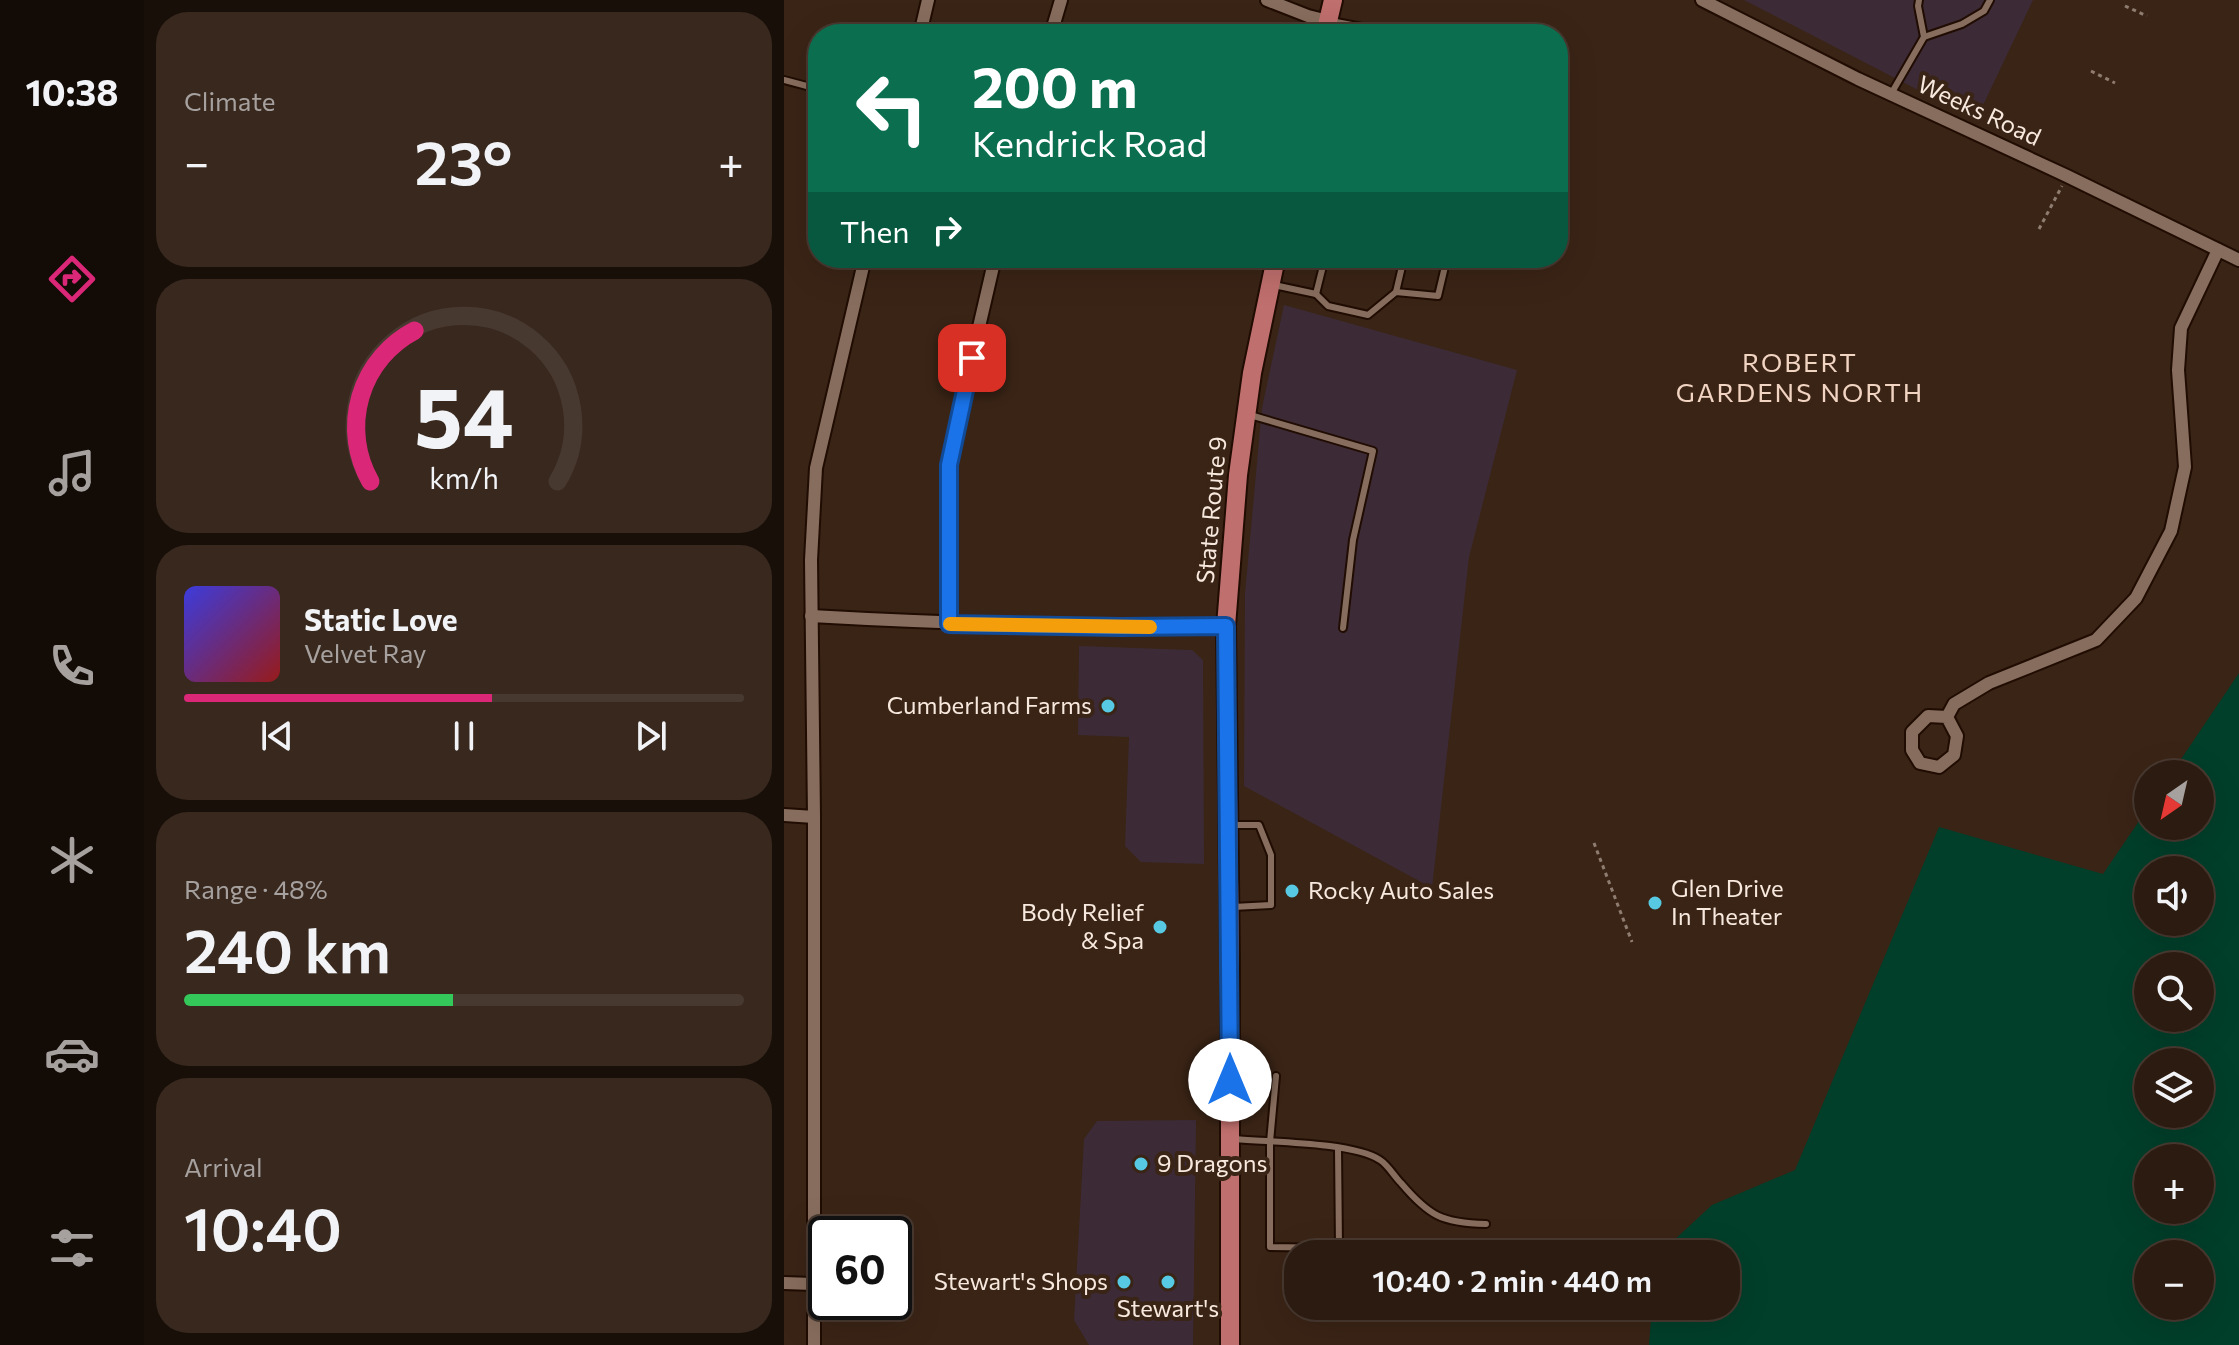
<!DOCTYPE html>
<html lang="en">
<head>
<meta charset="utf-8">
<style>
	:root { --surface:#2c1b10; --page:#38281e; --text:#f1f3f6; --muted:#a6a19f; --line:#483930; --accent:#db2777 }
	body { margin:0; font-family:Commissioner,sans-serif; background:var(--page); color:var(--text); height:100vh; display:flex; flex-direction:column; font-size:30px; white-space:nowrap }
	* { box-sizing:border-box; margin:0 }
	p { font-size:26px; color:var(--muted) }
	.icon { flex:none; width:44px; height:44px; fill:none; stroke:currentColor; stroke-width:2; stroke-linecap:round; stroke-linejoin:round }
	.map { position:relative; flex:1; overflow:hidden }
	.details { display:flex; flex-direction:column; gap:12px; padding:12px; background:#180f09; width:640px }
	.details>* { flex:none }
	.hud { position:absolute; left:24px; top:24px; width:760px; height:244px; border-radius:32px; box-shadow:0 8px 32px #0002,0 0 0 2px var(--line); background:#0b6e4f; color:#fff; overflow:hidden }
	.needle { width:52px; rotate:214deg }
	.controls { position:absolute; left:1350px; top:760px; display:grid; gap:16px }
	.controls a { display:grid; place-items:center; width:80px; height:80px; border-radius:50%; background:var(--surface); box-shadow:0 8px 32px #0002,0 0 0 2px var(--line); font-size:40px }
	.speed { position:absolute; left:24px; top:1216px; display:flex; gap:16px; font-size:40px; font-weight:700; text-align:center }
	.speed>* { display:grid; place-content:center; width:104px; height:104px; border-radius:50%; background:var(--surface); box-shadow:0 8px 32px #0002,0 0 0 2px var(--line); line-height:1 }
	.speed .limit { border:4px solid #111; border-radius:12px; background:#fff; color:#111 }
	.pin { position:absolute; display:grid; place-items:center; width:68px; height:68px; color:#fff; margin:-34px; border-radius:16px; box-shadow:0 4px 12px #0006 }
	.me { position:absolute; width:88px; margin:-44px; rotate:0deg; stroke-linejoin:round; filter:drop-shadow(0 0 6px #0008) }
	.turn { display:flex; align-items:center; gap:28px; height:168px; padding:0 32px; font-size:36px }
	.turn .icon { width:104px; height:104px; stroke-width:2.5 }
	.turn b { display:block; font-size:56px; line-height:68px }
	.then { display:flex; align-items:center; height:76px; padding:0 32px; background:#0003; gap:16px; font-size:30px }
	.big { font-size:60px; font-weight:600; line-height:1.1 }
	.details .card { flex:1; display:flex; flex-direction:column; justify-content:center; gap:12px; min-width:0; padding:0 28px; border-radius:32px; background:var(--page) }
	.details .dial { align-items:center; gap:0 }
	.dial svg { height:208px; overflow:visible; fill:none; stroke:var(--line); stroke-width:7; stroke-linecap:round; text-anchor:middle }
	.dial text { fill:var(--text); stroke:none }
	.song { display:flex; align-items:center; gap:24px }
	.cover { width:96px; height:96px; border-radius:12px; background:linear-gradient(135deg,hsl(240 70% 55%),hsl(0 70% 35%)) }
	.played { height:8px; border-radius:4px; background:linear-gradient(90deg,var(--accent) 55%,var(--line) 55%) }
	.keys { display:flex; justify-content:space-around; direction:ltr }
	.heat { display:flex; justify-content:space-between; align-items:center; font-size:44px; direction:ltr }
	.charge { height:12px; border-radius:6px; background:linear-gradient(90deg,#34c759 48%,var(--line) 0) }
	.trip { position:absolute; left:500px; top:1240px; width:456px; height:80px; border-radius:32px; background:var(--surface); box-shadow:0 8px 32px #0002,0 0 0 2px var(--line); font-weight:600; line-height:80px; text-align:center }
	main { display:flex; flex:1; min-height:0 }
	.dock { display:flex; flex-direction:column; width:144px; justify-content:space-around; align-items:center; background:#120b06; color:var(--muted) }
	.dock .icon { width:56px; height:56px }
	.dock .active { color:var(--accent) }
	.dock b { font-size:36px; color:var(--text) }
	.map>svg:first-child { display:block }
	.commercial { fill:#3c2b36 }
	.green { fill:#013f2a; fill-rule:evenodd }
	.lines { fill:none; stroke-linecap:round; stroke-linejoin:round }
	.service-casing { stroke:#200c02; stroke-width:10 }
	.minor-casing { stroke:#200c02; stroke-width:16 }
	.primary-casing { stroke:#200c02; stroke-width:22 }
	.path { stroke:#907d71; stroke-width:3; stroke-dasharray:4 4; stroke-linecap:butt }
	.service { stroke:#876d5d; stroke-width:6 }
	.minor { stroke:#876d5d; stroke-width:12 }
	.primary { stroke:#bf6f6d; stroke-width:18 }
	.route-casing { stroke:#114b97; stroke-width:20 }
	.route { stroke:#1a73e8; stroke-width:14 }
	.slow { stroke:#f59e0b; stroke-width:14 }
	.poi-dot { fill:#57c9e2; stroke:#3a2416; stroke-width:3 }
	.labels { text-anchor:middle; stroke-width:8; stroke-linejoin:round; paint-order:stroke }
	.street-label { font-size:24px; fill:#f8e9df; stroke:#3a2416 }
	.poi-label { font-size:24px; fill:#f8e9df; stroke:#3a2416; text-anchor:end }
	.neighbourhood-label { font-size:26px; letter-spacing:2px; fill:#f2d4c3; stroke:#3a2416 }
</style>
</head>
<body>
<main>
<nav class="dock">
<b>10:38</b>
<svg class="icon active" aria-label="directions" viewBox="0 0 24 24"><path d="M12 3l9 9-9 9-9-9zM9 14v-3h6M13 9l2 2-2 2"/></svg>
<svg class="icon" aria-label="music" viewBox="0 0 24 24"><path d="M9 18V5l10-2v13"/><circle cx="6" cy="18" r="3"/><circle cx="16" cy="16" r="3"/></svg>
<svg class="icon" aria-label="phone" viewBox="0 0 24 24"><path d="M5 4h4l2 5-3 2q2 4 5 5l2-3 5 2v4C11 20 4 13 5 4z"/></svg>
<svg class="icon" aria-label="climate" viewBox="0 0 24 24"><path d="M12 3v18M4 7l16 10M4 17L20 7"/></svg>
<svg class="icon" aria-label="car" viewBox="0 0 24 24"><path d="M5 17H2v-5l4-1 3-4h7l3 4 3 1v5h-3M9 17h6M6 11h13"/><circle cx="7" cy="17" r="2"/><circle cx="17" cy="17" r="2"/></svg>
<svg class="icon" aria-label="filters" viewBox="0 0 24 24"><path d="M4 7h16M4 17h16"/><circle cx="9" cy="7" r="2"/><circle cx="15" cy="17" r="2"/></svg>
</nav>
<section class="details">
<div class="card"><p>Climate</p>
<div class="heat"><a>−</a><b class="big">23°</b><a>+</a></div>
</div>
<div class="card dial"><svg viewBox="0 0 100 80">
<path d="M14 69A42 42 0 1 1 86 69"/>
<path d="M14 69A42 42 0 0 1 31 11" stroke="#db2777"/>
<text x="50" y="56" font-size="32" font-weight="700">54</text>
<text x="50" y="72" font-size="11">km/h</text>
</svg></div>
<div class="card">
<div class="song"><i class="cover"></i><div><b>Static Love</b><p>Velvet Ray</p></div></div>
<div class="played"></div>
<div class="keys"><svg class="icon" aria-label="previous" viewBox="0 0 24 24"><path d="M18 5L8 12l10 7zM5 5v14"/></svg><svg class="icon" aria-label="pause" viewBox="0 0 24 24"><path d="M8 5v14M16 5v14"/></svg><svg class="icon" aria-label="next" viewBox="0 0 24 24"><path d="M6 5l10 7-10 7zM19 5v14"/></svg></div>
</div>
<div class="card"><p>Range · 48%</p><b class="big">240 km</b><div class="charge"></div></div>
<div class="card"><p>Arrival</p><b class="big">10:40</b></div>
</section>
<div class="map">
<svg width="1455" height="1345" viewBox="0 0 1455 1345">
	<rect width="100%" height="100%" fill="#3a2416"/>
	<g class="commercial">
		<path d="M960,0H1249L1192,120Z"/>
		<path d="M500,305L733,370L685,557L648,888L460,786L461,594L478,408Z"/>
		<path d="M295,646L408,650L419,660L420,864L357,862L341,846L345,737L294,735Z"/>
		<path d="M412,1120L409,1345H305L290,1320L300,1139L313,1121Z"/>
	</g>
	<path class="green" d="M1455,673V1345H865L868,1306H942V1254H875L928,1205L1011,1170L1155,827L1319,874L1364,808V826H1416V774H1387ZM1416,870V922H1364V870ZM1416,966V1018H1364V966ZM1364,1062H1416V1114H1364ZM1364,1158H1416V1210H1364ZM1416,1254V1306H1364V1254Z"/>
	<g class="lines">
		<defs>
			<g id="service">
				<path d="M1135,0L1134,6L1140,37"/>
				<path d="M547,21L614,34"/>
				<path d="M0,80L34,89"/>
				<path d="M1107,94L1140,37L1178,24L1200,11L1206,0"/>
				<path d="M373,258L405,265L406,258"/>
				<path d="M490,285L532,294L544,306L584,315L612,292L654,296L663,258"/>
				<path d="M612,292L620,258"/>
				<path d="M532,294L541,258"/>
				<path d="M466,415L589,451L569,540L559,628"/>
				<path d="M448,825H475L487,855V905L449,907"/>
				<path d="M492,1076L486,1142V1247L555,1248L554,1148"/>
				<path d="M449,1139C484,1142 569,1142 596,1160C604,1165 610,1176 617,1183C645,1216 658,1223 702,1224"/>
			</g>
			<g id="minor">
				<path d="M483,0L524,16L544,21"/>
				<path d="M918,0L1074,79L1283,176L1455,260"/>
				<path d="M136,34L144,0"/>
				<path d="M267,34L277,0"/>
				<path d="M27,616C166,624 303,627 442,626"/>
				<path d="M165,624V465L182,383L211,258"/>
				<path d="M1144,716L1163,717L1173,736L1170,755L1155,767L1136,763L1128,750V732Z"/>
				<path d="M1163,717L1170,704L1205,683L1312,640L1352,598L1387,531L1401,467L1394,370L1397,328L1434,250"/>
				<path d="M0,815L30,817"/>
				<path d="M0,1283L29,1284"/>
				<path d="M30,1345V817L27,560L32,468L81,258"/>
			</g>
			<g id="primary">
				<path d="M541,34L549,0"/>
				<path d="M446,1345V962L442,626L454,475L468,373L492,258"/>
			</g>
		</defs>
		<use href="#service" class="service-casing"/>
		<use href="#minor" class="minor-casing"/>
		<use href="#primary" class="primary-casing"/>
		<g class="path">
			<path d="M1341,6L1363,16"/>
			<path d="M1307,71L1331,83"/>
			<path d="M1255,229L1278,186"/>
			<path d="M810,843L848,942"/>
		</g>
		<use href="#service" class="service"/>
		<use href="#minor" class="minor"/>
		<use href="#primary" class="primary"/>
	</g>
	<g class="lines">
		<defs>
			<path id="route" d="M188,358L165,465V624L337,627L442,626L446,1080"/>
		</defs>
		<use href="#route" class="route-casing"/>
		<use href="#route" class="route"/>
		<path class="slow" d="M166,624L366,627"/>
	</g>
	<g class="poi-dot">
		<circle cx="324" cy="706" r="8"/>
		<circle cx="508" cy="891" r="8"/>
		<circle cx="871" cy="903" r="8"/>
		<circle cx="376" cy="927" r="8"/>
		<circle cx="357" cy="1164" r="8"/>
		<circle cx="340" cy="1282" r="8"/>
		<circle cx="384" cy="1282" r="8"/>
	</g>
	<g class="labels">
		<g class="street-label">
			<text transform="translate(1195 111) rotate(25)" y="8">Weeks Road</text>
			<text transform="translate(428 510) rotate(-85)" y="8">State Route 9</text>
		</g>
		<g class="poi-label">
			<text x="308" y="714">Cumberland Farms</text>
			<text x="887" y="897" text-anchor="start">Glen Drive<tspan x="887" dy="28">In Theater</tspan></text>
			<text x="524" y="899" text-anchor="start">Rocky Auto Sales</text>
			<text x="360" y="921">Body Relief<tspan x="360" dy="28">&amp; Spa</tspan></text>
			<text x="373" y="1172" text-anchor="start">9 Dragons</text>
			<text x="324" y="1290">Stewart's Shops</text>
			<text x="384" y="1317" text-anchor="middle">Stewart's</text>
		</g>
		<g class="neighbourhood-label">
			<text x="1016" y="372">ROBERT<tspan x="1016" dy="30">GARDENS NORTH</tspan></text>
		</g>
	</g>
</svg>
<div class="controls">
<a><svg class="needle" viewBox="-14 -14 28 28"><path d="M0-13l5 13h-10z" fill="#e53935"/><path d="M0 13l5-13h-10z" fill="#a6a19f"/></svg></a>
<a><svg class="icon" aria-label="sound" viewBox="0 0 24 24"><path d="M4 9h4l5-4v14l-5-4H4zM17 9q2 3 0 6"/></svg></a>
<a><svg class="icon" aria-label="search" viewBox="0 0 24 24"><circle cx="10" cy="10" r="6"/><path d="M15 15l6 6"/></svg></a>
<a><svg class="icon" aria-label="layers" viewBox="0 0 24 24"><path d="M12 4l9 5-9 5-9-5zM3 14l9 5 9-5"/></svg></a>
<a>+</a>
<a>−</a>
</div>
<div class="speed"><div class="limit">60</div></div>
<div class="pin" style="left:188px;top:358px;background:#d93025"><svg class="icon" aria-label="arrive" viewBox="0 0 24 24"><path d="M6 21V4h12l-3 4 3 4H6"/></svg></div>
<svg class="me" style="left:446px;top:1080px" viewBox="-20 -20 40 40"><circle r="19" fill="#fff"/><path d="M0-13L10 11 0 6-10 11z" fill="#1a73e8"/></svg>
<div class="trip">10:40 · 2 min · 440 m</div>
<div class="hud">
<div class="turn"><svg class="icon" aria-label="left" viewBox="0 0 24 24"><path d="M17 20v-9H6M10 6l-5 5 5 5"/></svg><div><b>200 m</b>Kendrick Road</div></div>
<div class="then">Then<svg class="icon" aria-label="right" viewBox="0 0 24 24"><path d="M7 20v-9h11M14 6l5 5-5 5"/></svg></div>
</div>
</div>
</main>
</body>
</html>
